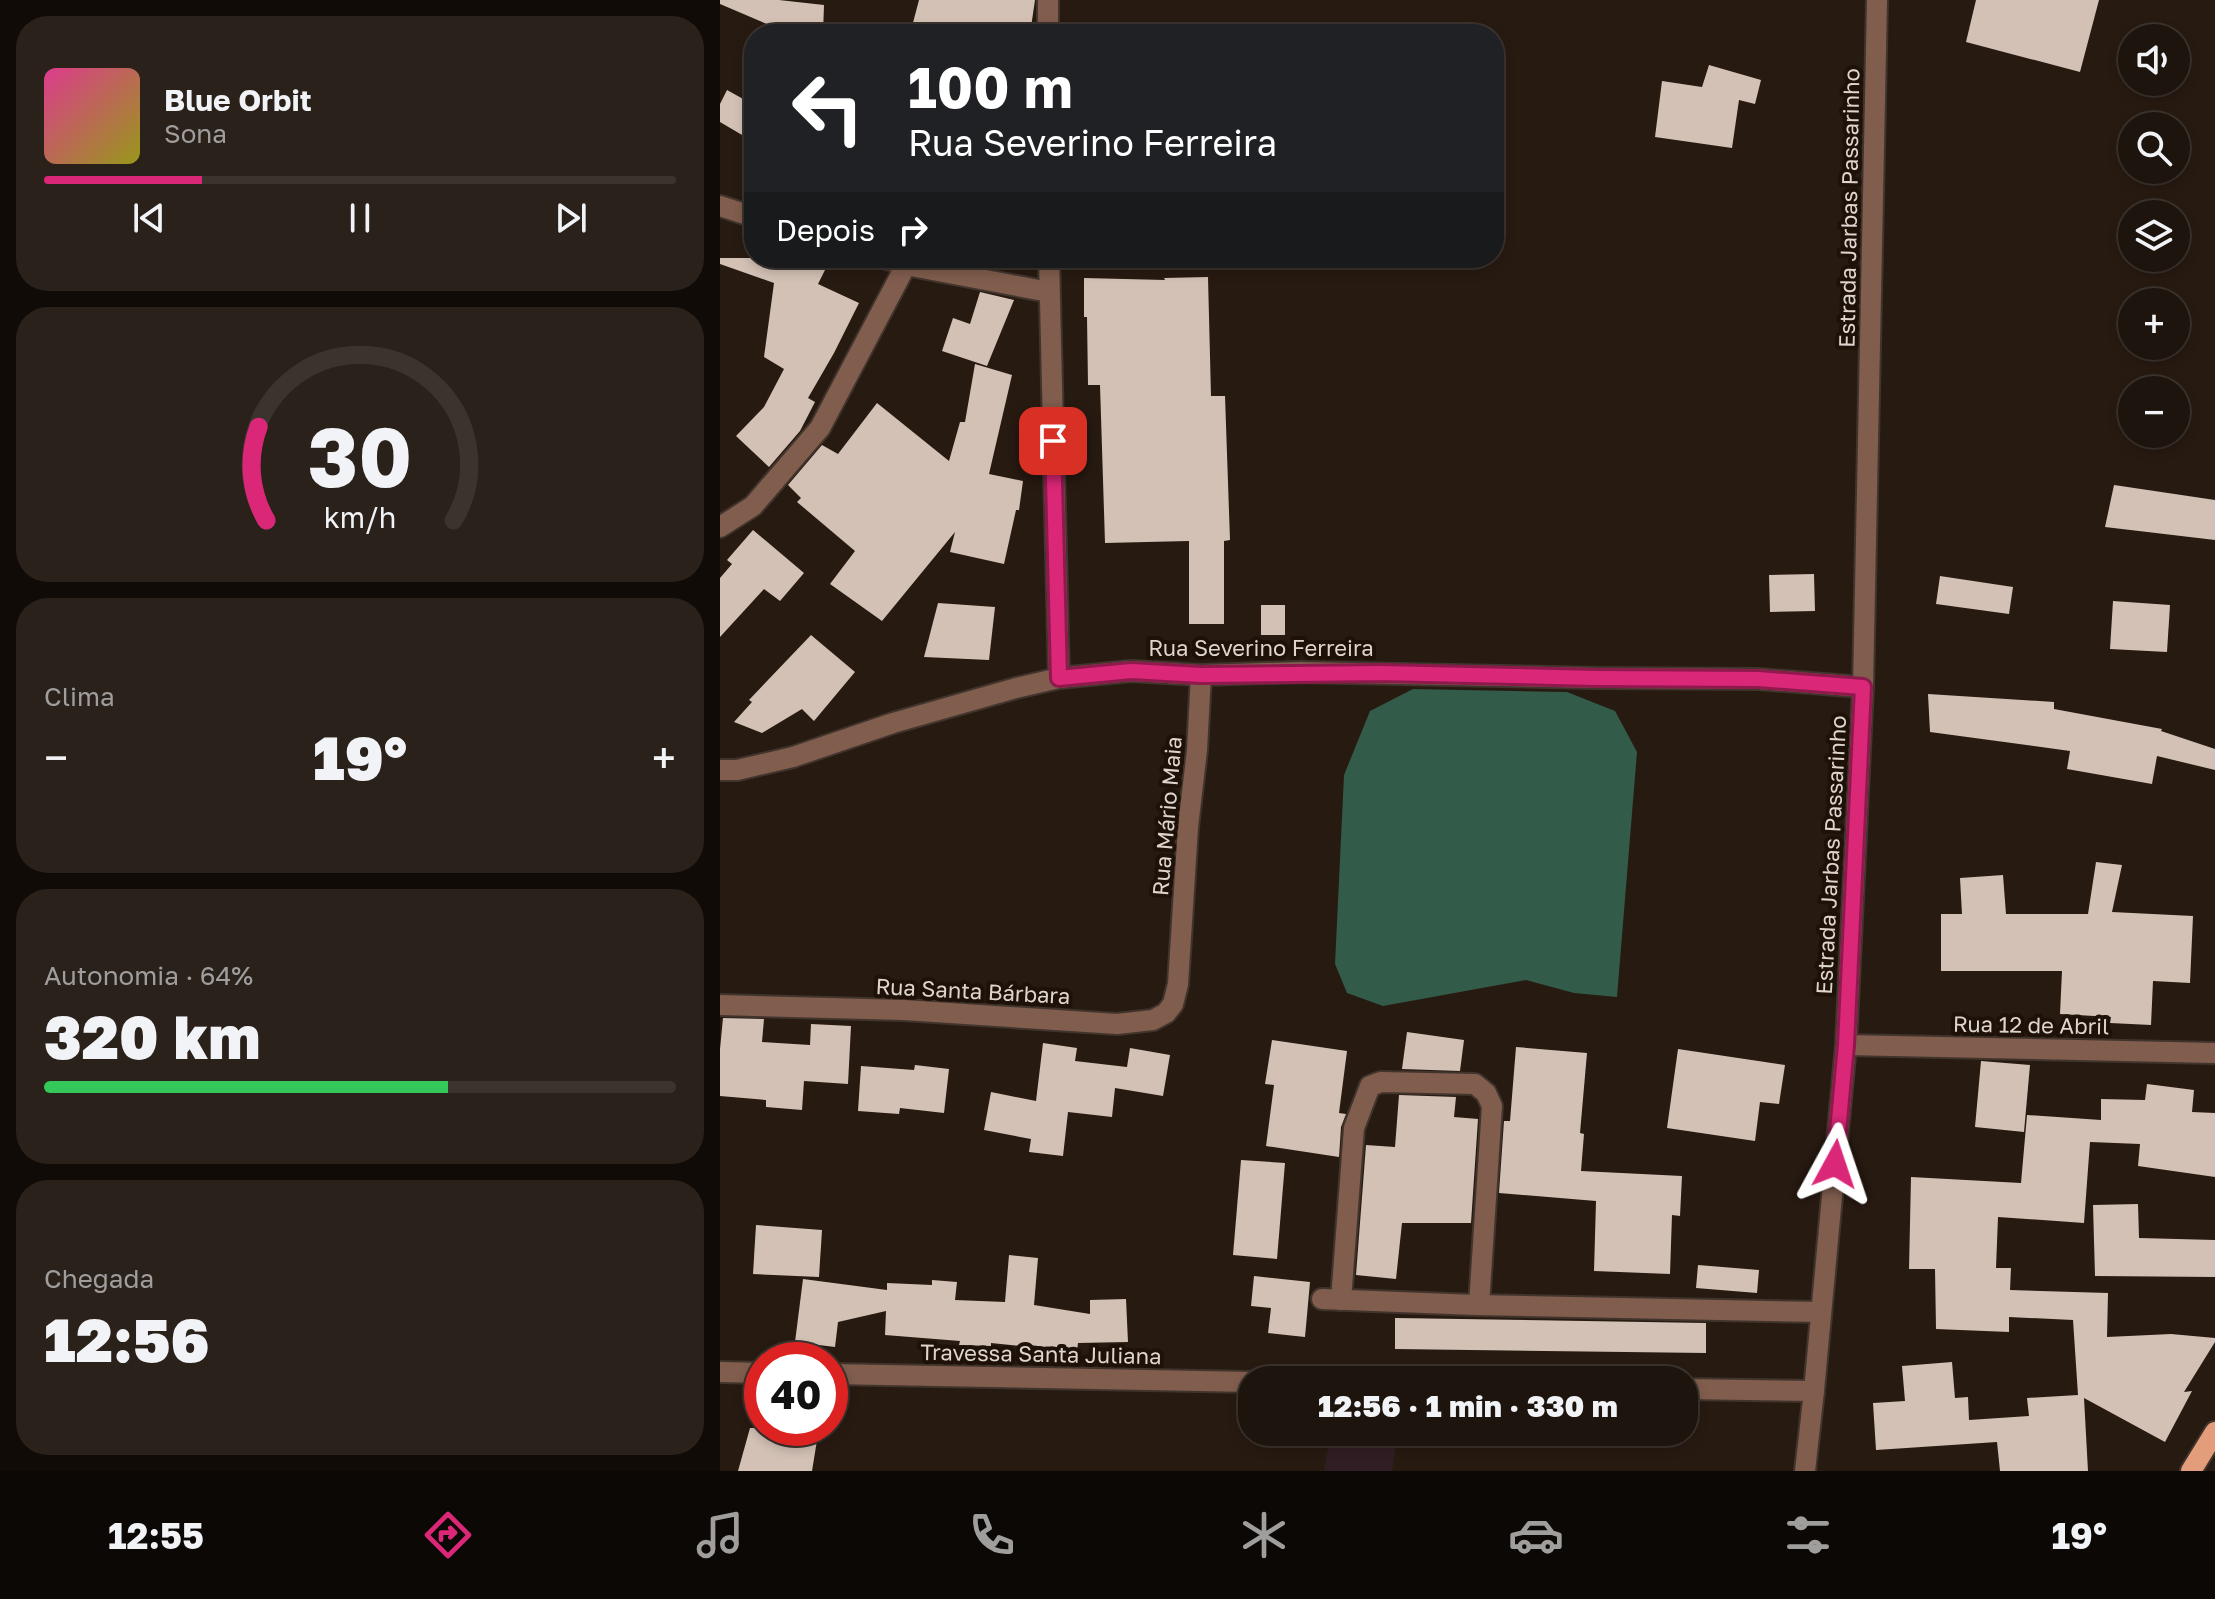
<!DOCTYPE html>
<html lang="pt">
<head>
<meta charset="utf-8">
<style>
	:root { --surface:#1d140d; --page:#2a211b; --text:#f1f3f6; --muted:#a09e9d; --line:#3b332e; --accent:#db2777 }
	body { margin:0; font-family:"Golos Text",sans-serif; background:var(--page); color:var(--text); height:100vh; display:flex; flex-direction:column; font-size:30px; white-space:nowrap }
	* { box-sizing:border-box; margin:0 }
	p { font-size:26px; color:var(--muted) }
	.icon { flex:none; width:44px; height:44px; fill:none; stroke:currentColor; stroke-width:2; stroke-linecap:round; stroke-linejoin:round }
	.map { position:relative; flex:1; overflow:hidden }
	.side { display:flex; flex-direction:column; gap:16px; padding:16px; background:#100b07; width:720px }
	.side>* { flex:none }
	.banner { position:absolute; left:24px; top:24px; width:760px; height:244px; border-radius:32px; box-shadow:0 4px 12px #0003,0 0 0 2px var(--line); background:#202124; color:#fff; overflow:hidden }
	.buttons { position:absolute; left:1398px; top:24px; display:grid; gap:16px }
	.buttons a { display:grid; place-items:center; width:72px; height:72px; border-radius:50%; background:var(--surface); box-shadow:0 4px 12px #0003,0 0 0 2px var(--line); font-size:40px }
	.speed { position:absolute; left:24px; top:1342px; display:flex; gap:16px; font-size:40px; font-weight:700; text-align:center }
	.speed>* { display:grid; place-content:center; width:104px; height:104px; border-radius:50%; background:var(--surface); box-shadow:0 4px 12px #0003,0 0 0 2px var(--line); line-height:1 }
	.speed .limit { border:12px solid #d22; background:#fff; color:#111 }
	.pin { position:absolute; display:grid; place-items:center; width:68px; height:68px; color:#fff; margin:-34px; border-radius:16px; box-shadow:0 4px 12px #0006 }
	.me { position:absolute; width:88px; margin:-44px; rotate:5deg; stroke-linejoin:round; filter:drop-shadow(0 0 6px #0008) }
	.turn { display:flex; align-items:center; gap:28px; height:168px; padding:0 32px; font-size:36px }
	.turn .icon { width:104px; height:104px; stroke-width:2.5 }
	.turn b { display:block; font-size:56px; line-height:68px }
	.then { display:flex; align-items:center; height:76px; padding:0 32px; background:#0003; gap:16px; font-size:30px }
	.big { font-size:60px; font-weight:800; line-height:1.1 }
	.side .widget { flex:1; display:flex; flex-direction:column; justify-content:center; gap:12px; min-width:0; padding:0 28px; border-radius:32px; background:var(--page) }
	.side .dial { align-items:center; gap:0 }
	.dial svg { height:208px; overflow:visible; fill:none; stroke:var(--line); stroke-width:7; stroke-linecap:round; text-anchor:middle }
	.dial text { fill:var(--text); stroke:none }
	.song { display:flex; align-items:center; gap:24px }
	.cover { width:96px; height:96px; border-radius:12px; background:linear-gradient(135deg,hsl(330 70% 55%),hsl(60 70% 35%)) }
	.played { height:8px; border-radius:4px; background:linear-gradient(90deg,var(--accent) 25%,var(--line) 25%) }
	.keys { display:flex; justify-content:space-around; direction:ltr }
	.heat { display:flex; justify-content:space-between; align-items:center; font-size:44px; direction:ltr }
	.charge { height:12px; border-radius:6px; background:linear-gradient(90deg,#34c759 64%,var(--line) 0) }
	.trip { position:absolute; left:518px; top:1366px; width:460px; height:80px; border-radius:32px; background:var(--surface); box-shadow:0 4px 12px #0003,0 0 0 2px var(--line); font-weight:800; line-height:80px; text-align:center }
	.dock { display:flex; height:128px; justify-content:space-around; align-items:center; background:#0c0805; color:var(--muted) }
	.dock .icon { width:56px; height:56px }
	.dock .on { color:var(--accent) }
	.dock b { font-size:36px; color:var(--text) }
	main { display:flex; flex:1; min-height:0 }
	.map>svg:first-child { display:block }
	.commercial { fill:#311e24 }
	.forest { fill:#325b49 }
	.building { fill:#d3c1b5 }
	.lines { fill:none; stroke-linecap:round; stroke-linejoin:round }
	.minor-casing { stroke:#41342c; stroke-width:24 }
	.major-casing { stroke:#41342c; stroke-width:24 }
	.minor { stroke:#805d4d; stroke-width:20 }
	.major { stroke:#e49d7b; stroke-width:20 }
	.route-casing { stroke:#8e194d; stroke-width:20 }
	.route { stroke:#db2777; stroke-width:14 }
	.labels { text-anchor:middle; stroke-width:8; stroke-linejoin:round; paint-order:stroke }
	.street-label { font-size:22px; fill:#ded5cf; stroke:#1d1108 }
</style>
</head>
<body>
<main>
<section class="side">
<div class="widget">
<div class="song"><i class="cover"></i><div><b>Blue Orbit</b><p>Sona</p></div></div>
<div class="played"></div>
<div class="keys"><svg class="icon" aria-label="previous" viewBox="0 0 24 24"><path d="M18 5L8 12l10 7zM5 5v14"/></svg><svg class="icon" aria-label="pause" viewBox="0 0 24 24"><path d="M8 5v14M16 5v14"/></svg><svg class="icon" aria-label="next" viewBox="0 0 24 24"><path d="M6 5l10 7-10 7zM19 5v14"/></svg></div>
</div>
<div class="widget dial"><svg viewBox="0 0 100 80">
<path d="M14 69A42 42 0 1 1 86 69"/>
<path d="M14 69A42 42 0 0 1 11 33" stroke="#db2777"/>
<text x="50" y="56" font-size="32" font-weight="700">30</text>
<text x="50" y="72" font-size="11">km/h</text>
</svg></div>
<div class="widget"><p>Clima</p>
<div class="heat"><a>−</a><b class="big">19°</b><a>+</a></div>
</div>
<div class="widget"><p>Autonomia · 64%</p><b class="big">320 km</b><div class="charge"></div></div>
<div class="widget"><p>Chegada</p><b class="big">12:56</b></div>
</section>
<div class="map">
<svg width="1495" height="1471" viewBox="0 0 1495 1471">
	<rect width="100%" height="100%" fill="#271a11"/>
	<path class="commercial" d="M611,1432H678L672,1471H604Z"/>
	<path class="forest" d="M693,689L847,692L895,711L917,752L897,997L854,993L806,980L663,1006L627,993L615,964L624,775L650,711Z"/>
	<g class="building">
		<path d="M0,0H59L104,5L103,34H70L0,4Z"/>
		<path d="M199,0H315L310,34H190Z"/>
		<path d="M1256,0H1379L1360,72L1246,42Z"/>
		<path d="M989,65L1041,80L1035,104L1019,100L1012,148L935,137L942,81L982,87Z"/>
		<path d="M7,90L34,105V142L0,122V104Z"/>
		<path d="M0,258H111L98,284L139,303L114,353L88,398L95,402L80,431L49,467L16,436L44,407L64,369L44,357L54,283L0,264Z"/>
		<path d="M488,277L491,396H505L510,540L504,541V624H469V541L385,543L380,385H368L367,317H364V278L445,280L444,278Z"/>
		<path d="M260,292L294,300L267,366L222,351L233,318L250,324Z"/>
		<path d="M255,364L292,375L269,474L303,481L299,510H296L284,564L230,552L235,532L162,621L110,584L135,551L77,502L81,498L68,485L102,445L118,454L157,403L229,461L240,422H245Z"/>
		<path d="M1394,485L1495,500V540L1385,527Z"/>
		<path d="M33,530L84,573L60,601L44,589L0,637V578L12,564L7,560Z"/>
		<path d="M1094,574L1095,611L1050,612L1049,575Z"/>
		<path d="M1220,576L1293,587L1289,614L1216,604Z"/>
		<path d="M1393,601L1450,605L1447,652L1390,649Z"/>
		<path d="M218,603L275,607L269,660L204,657Z"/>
		<rect x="541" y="605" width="24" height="30"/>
		<path d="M91,635L135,672L94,721L82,709L42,733L14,722L32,702L29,700Z"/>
		<path d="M1208,694L1334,702V709L1442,729L1441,731L1495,749V770L1437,756L1432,784L1347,769L1350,751L1210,732Z"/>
		<path d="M1376,862L1402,865L1392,912L1473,916L1470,983L1433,981L1431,1025L1390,1023L1391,1017L1340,1014L1342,971H1221V914H1242L1240,878L1283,875L1286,914H1368Z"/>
		<path d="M3,1018L44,1019L42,1042L90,1045L91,1024L131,1026L128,1084L84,1081L82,1110L46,1107V1100L0,1096V1049Z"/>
		<path d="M687,1032L744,1040L740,1071L682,1069Z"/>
		<path d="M552,1040L627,1051L619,1113L626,1114L621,1127L619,1157L546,1146L554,1085L545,1084Z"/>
		<path d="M323,1043L357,1048L355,1061L407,1067L410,1048L450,1055L443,1096L395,1088L392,1117L348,1112L343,1156L309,1152L311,1139L264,1130L271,1092L316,1101Z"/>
		<path d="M796,1047L867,1053L860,1133L864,1134L861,1171L962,1176L960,1216L952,1215L950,1274L874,1271L876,1201L779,1193L784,1121H790Z"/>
		<path d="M958,1049L1065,1065L1059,1104L1040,1102L1035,1141L947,1128Z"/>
		<path d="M1261,1061L1310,1065L1304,1132L1255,1127Z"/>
		<path d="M195,1065L229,1069L224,1113L180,1108L179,1114L138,1111L141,1066L194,1070Z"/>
		<path d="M1427,1084L1474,1090L1472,1112L1495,1113V1177L1418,1166L1420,1144L1370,1142L1364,1223L1278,1217L1276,1268H1291L1290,1290L1388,1293L1387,1337L1451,1334L1495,1338V1342L1464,1392L1472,1391L1445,1442L1364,1398L1368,1471H1280L1277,1442L1156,1450L1153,1403L1185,1401L1182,1366L1232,1362L1235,1398L1248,1397L1249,1420L1309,1416L1307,1398L1358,1395L1353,1320L1289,1317V1332L1216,1329L1215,1269H1189L1191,1177L1301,1183L1307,1115L1381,1120V1099L1425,1100Z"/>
		<path d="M679,1095L736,1097L734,1117L758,1119L751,1223H682L676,1279L636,1275L646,1145L675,1147Z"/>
		<path d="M521,1160L565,1163L557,1259L513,1255Z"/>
		<path d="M1418,1204L1419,1238L1495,1240V1277L1375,1276L1373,1205Z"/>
		<path d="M36,1225L102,1230L99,1277L33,1274Z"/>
		<path d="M289,1255L318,1258L314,1305L370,1314V1300L406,1299L408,1342L358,1343L357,1351L310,1345V1347L271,1343V1346L239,1345L240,1341L165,1335L166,1311L118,1322L115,1347L75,1342L83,1279L167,1290V1283L212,1285V1280L237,1282L235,1300L285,1302Z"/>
		<path d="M978,1265L1039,1270L1037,1293L976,1288Z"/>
		<path d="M534,1276L590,1282L585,1337L548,1333L551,1308L531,1306Z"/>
		<path d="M675,1318L986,1323V1353L675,1349Z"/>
		<path d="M30,1428H99L92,1471H18Z"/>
	</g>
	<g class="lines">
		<defs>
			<g id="minor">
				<path d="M328,0V34"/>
				<path d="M0,206L34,217"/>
				<path d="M164,258L186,265L329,292"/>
				<path d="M329,258L339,678"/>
				<path d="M0,527L33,506L100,428L186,265"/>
				<path d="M0,770H17L73,757L173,723L296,688L339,678L411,671L481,675L580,672L876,678L1038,679L1143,687"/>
				<path d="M0,1005L184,1010L397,1024L433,1020L446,1013L453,1004L458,984L468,827L477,750L481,675"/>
				<path d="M1126,1045L1495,1053"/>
				<path d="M602,1299L756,1305L1101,1312"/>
				<path d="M621,1300L634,1128L650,1086L661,1082L755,1084L766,1093L772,1106L759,1305"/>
				<path d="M0,1372L42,1373"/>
				<path d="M110,1374L532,1382"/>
				<path d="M964,1389L1094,1391"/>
				<path d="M1085,1471L1094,1391L1126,1045L1143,687L1157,0"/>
			</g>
			<path id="major" d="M1471,1471L1495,1432"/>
		</defs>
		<use href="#minor" class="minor-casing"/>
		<use href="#major" class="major-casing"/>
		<use href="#minor" class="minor"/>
		<use href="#major" class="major"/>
	</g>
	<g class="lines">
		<defs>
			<path id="route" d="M333,441L339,678L411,671L481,675L661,673L876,678L1038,679L1143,687L1126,1045L1115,1164"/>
		</defs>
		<use href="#route" class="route-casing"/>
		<use href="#route" class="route"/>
	</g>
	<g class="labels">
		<g class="street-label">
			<text transform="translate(1129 208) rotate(-89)" y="8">Estrada Jarbas Passarinho</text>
			<text x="541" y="656">Rua Severino Ferreira</text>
			<text transform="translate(447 816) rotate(-85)" y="8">Rua Mário Maia</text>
			<text transform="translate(1111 855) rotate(-87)" y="8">Estrada Jarbas Passarinho</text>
			<text transform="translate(253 991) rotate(3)" y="8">Rua Santa Bárbara</text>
			<text transform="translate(1311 1025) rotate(1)" y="8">Rua 12 de Abril</text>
			<text transform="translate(321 1354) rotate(1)" y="8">Travessa Santa Juliana</text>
		</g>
	</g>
</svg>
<div class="buttons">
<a><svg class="icon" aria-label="sound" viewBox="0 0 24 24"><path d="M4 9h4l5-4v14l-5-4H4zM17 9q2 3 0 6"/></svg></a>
<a><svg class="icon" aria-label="search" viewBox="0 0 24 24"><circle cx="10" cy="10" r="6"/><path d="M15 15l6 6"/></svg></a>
<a><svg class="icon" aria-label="layers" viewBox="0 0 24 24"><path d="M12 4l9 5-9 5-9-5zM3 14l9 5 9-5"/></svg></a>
<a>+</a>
<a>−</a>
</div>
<div class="speed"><div class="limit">40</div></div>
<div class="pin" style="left:333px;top:441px;background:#d93025"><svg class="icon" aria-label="arrive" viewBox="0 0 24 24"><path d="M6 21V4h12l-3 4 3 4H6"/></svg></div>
<svg class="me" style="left:1115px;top:1164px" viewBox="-20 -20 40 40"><path d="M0-17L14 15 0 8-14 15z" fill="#db2777" stroke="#fff" stroke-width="4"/></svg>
<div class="trip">12:56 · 1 min · 330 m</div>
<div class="banner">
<div class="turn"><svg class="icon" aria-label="left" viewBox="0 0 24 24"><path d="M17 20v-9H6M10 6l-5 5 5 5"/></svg><div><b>100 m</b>Rua Severino Ferreira</div></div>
<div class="then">Depois<svg class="icon" aria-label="right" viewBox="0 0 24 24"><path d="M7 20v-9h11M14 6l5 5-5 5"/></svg></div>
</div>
</div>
</main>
<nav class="dock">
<b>12:55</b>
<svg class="icon on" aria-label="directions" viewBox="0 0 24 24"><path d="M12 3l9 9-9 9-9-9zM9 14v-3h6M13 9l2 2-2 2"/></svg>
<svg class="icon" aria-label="music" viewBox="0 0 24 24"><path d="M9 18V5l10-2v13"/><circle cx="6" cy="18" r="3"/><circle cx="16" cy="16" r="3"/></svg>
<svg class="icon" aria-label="phone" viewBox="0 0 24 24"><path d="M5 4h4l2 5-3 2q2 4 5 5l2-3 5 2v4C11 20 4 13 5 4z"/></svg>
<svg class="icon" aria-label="climate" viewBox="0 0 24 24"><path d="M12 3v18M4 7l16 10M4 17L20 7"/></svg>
<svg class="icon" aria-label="car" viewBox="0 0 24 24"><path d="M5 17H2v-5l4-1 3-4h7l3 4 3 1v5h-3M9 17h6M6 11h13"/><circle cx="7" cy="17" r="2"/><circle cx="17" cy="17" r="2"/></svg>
<svg class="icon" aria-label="filters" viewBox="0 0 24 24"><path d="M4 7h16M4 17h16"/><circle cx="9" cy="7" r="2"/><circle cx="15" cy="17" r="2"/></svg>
<b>19°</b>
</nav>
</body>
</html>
